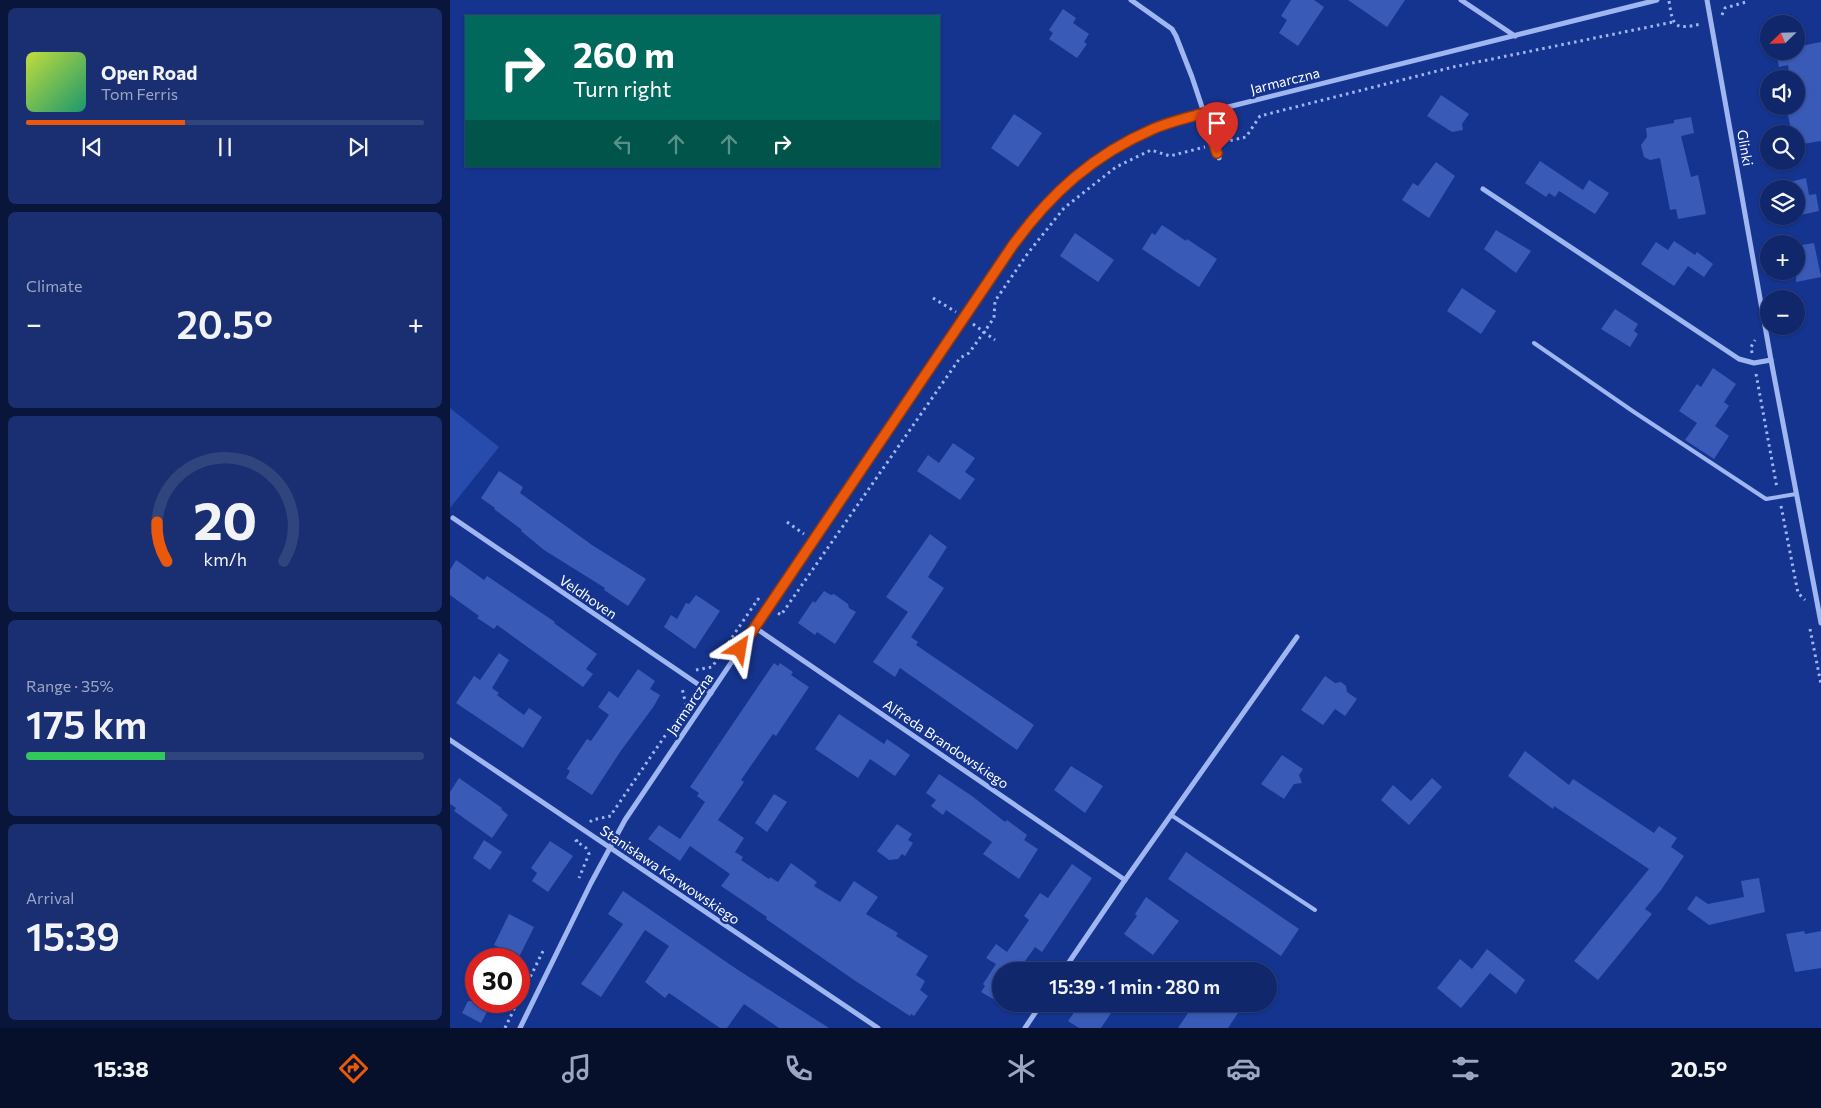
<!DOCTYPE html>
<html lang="en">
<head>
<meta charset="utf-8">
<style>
	:root { --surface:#10276b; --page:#192f71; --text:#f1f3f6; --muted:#9ca5c1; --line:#30447e; --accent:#ea580c }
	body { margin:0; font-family:Commissioner,sans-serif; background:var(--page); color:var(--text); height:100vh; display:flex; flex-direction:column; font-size:19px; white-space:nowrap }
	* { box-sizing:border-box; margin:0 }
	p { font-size:16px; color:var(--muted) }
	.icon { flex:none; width:28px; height:28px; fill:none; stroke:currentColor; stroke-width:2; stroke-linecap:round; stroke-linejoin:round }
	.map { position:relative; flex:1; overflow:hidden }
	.details { display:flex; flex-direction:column; gap:8px; padding:8px; background:#09153b; width:450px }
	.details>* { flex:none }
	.banner { position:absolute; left:15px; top:15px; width:475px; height:152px; border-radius:0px; box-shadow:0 1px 4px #0004,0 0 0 1px var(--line); background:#00695c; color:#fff; overflow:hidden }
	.needle { width:32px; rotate:247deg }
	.controls { position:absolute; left:1310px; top:15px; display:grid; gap:10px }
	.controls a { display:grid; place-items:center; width:45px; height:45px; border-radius:50%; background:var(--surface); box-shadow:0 1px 4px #0004,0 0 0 1px var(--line); font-size:25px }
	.speed { position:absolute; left:15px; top:948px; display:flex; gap:10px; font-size:25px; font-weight:700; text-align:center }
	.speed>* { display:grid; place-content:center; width:65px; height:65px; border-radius:50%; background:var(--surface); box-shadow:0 1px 4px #0004,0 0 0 1px var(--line); line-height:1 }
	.speed .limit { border:8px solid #d22; background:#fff; color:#111 }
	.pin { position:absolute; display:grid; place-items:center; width:42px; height:42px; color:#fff; margin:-51px -21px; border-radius:50% 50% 50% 0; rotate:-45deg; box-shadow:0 0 5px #0007 }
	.pin .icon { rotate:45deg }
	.me { position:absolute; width:55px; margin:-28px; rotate:33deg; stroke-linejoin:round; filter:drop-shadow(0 0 4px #0008) }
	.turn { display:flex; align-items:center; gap:18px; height:105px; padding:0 25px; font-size:22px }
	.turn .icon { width:65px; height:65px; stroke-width:2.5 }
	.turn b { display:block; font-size:35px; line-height:42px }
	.lanes { display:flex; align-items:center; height:48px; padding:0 25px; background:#0003; justify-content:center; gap:25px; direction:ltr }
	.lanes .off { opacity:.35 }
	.big { font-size:38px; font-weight:600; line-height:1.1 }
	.details .card { flex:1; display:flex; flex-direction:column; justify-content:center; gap:8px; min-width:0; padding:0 18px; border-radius:8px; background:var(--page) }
	.details .dial { align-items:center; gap:0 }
	.dial svg { height:130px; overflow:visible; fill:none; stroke:var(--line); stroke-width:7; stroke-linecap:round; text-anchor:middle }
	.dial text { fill:var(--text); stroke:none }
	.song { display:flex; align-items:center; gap:15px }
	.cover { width:60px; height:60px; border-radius:8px; background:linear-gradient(135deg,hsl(70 70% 55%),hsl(160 70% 35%)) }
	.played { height:5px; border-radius:2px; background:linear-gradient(90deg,var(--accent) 40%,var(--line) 40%) }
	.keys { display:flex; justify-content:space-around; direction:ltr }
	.heat { display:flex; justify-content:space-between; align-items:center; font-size:28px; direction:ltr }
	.charge { height:8px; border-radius:4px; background:linear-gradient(90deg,#34c759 35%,var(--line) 0) }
	.trip { position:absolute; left:542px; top:962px; width:285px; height:50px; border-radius:25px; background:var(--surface); box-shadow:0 1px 4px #0004,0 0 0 1px var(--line); font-weight:600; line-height:50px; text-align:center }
	.tab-bar { display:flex; height:80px; justify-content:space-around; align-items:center; background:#06102b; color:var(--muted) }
	.tab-bar .icon { width:35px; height:35px }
	.tab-bar .active { color:var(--accent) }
	.tab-bar b { font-size:22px; color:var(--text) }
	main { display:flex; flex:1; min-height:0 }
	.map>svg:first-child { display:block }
	.green { fill:#274cae }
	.building { fill:#395ab6 }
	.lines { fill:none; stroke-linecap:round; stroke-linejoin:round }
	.path { stroke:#a0b6f1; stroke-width:3; stroke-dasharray:2.5 4; stroke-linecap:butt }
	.lane { stroke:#a0b6f1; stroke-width:4 }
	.street { stroke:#a0b6f1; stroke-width:5 }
	.route-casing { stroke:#983908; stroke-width:12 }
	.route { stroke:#ea580c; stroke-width:9 }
	.labels { text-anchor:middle; stroke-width:5; stroke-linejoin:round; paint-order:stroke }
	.street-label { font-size:14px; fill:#fff; stroke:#15348f }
</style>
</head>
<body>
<main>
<section class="details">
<div class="card">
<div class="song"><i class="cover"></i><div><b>Open Road</b><p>Tom Ferris</p></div></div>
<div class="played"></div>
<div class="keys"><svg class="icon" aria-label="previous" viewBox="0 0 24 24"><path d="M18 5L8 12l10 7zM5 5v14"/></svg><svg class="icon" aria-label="pause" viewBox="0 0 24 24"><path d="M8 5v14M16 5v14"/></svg><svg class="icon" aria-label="next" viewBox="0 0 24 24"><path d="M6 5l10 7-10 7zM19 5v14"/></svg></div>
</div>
<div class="card"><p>Climate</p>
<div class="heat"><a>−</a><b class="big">20.5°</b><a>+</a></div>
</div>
<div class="card dial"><svg viewBox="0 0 100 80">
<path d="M14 69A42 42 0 1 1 86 69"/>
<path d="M14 69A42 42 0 0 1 8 45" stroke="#ea580c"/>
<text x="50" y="56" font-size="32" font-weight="700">20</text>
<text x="50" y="72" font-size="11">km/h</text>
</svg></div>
<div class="card"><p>Range · 35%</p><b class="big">175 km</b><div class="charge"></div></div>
<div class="card"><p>Arrival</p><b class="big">15:39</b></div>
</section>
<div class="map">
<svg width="1371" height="1028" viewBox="0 0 1371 1028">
	<rect width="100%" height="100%" fill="#15348f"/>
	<path class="green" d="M0,408L49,447L0,508Z"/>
	<g class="building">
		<path d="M841,0H864L874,7L848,46L829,33L837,20L831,16Z"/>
		<path d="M898,0H955L937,27Z"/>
		<path d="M613,9L626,18L623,23L639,34L634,42L637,44L627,58L599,39L603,33L599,30Z"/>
		<path d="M1371,42V141L1346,145V134H1342L1336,106H1346V79H1340L1338,65L1329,67L1326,51H1346V47Z"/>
		<path d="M991,95L1019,114L1012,124L1013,130L1002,132L977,116Z"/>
		<path d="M564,114L592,133L568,167L541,148Z"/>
		<path d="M1241,117L1244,133L1231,136L1241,177L1248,175L1256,214L1228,219L1226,209L1220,210L1210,158L1200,160L1194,157L1191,145L1197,137L1196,128L1224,123V120Z"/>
		<path d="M1090,161L1133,190L1139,180L1159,193L1145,214L1109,191L1105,197L1099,193L1096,197L1075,183Z"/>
		<path d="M986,162L1005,176L979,218L952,200L963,183L968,186Z"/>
		<path d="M1356,178L1359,195L1366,194L1369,211L1346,216V189H1327V185Z"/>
		<path d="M712,225L736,241L737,239L767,259L749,287L692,249L702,233L705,235Z"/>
		<path d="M1046,230L1081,251L1066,273L1034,249Z"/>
		<path d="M625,233L664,260L648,282L610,256Z"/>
		<path d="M1224,241L1245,255L1247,252L1263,264L1254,277L1238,266L1224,286L1191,264L1206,242L1218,250Z"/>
		<path d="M1364,243L1371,277L1346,282V246Z"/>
		<path d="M1012,288L1046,311L1031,334L997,311Z"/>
		<path d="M1165,309L1188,324L1184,331L1188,334L1180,347L1151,329Z"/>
		<path d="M1263,368L1286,384L1274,402L1279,406L1265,426L1279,436L1264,459L1235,440L1247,423L1229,411L1247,384L1251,387Z"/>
		<path d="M503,443L525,458L515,472L525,479L510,500L467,471L478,455L489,463Z"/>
		<path d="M49,471L73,487L70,493L142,545L196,579L178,606L154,590L155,588L94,550L71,531L72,530L44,509L45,508L31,498Z"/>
		<path d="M480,534L497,547L478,577L494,588L461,637L468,642L466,645L584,725L567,750L450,668L445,677L423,662L458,612L436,597Z"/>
		<path d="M6,560L34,580L37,576L105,622L104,623L147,654L136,669L143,674L133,687L47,625L44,629L27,618L29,616L0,595V570Z"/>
		<path d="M374,591L381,595L384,594L398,604L399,608L406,612L385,644L367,632L365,635L348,623L363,601L365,603Z"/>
		<path d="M246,595L270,611L245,649L214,627L221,615L227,619L236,603L239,604Z"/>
		<path d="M49,653L59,660L42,688L49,693L47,695L74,715L79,708L92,717L73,748L6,703L24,676L30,680Z"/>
		<path d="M324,663L328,666L330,663L343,672L341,675L359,687L326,736L323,734L291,780L294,782L268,820L294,838L285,852L293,857L291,860L319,879L320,877L328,882L341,863L367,882L364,886L390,902L404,881L428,897L416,914L448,933L446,936L478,956L466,975L475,981L470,990L478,996L464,1016L461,1014L460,1016L404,980L316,919L317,917L271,886L280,874L240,846L230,861L198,839L209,825L230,839L255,802L247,796L249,793L240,787Z"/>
		<path d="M188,669L205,681L200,689L210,695L204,706L170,752L142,795L116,778L120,771L117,769L137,739L141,741L159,715L148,707L159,691L168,698Z"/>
		<path d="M875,676L885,683L891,682L896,686L897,692L907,699L895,716L885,709L873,725L851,710Z"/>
		<path d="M389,714L434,744L437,739L460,755L445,776L420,759L408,778L365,749Z"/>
		<path d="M1075,751L1119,785L1123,779L1204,833L1209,826L1227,838L1221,847L1234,856L1211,890L1195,909L1202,914L1148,980L1124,961L1199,869L1104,806L1103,809L1058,776Z"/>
		<path d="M832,755L853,769L849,775L852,783L844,784L834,799L811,784Z"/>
		<path d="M621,766L653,786L635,813L604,790Z"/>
		<path d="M489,774L522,796L555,822L557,820L577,835L574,840L588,849L569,879L533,854L542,842L496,810L493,815L481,806L486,800L476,793Z"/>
		<path d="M9,778L52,808L51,809L58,815L42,838L4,811L6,808L0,804V792Z"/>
		<path d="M982,778L992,787L959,825L931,800L943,785L961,801Z"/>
		<path d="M324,794L337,802L317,832L305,823Z"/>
		<path d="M447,824L462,834L458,840L463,843L455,856L452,854L448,859L439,860L427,851Z"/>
		<path d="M34,840L52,852L40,870L23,858Z"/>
		<path d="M100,841L123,856L98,892L82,881L87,873L81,868Z"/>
		<path d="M736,852L849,929L831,956L718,879Z"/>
		<path d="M622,864L642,878L592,952L585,947L568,971H551V986L543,999L531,992L535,986L533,984L546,964L536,958L546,944L557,952L579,920L574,916L590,893L598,898Z"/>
		<path d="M1309,878L1315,912L1259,925L1237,909L1246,896L1258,904L1294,897L1291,881Z"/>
		<path d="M173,891L288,970L379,1028H329L294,1004L277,1028H270L219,993L215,998L195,982L219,946L195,930L151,997L131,984L173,924L158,914Z"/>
		<path d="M696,897L729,921L703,955L674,934L687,916L685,914Z"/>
		<path d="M59,914L84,927L69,957L44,945Z"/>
		<path d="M1354,931L1355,934L1371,931V968L1345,972L1336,934Z"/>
		<path d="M1037,949L1075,980L1066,994L1040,973L1011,1008L987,988L1010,959L1022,969Z"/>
		<path d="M18,1001H43L31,1023L12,1013Z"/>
		<path d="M630,1004H667L651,1028H629L618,1021Z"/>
		<path d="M744,1004H794L778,1028H728Z"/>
	</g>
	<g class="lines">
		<g class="path">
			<path d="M1219,1C1223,27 1224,30 1251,24"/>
			<path d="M1272,15L1275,8L1296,2V0"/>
			<path d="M774,142L796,137L810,116L1003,67L1223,22"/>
			<path d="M483,298L506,312"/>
			<path d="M523,324L545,340"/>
			<path d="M1302,353L1301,347L1305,340"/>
			<path d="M1306,374L1327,488"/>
			<path d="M1331,506L1348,593L1355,600"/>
			<path d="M337,522L354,534"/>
			<path d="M328,613L331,615L510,358L519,353L544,318L545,301L578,253L614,208L666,167L701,150L720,156L755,147"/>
			<path d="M1360,629L1371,684"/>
			<path d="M246,670L262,667L308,599L310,601"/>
			<path d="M140,822L142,820L161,816L163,812L236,705L232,688"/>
			<path d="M128,840L126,841L136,848L139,854L129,878"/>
			<path d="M69,1000L93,951"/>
			<path d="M55,1028L68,1001"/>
		</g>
		<g class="lane">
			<path d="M1084,343L1184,412L1316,499L1346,494"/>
			<path d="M721,815L865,910"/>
		</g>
		<g class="street">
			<path d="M681,0L722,29L726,36L742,77L769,158"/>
			<path d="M1011,0L1065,36"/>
			<path d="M1257,0L1321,360L1371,623"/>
			<path d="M1033,189L1289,359L1304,363L1321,360"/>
			<path d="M3,518L261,693"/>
			<path d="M304,627L675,880L613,971"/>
			<path d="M0,740L428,1028"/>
			<path d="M675,880L847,637"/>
			<path d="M70,1028L141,883L175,820L563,245C600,193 643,155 703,129C719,122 737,118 754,113L1207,0"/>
			<path d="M575,1028L591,1004"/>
		</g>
	</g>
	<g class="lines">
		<defs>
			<path id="route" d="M290,649L563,245C601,193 643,155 703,129C719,122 737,118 754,113L767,153"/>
		</defs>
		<use href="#route" class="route-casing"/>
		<use href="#route" class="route"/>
	</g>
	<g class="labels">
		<g class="street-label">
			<text transform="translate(835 81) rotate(-14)" y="5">Jarmarczna</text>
			<text transform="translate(1295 148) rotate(80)" y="5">Glinki</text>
			<text transform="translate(138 597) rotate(34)" y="5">Veldhoven</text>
			<text transform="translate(240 704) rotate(-56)" y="5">Jarmarczna</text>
			<text transform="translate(496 744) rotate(34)" y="5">Alfreda Brandowskiego</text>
			<text transform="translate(220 875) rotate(34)" y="5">Stanisława Karwowskiego</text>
		</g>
	</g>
</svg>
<div class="controls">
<a><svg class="needle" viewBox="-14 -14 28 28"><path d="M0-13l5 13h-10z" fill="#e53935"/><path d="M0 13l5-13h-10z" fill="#9ca5c1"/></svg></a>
<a><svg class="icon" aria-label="sound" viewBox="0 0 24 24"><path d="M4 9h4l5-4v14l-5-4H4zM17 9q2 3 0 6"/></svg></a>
<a><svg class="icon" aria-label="search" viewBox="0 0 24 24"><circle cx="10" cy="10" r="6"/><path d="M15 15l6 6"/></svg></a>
<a><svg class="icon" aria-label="layers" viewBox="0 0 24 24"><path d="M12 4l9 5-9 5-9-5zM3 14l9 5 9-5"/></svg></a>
<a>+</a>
<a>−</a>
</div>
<div class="speed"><div class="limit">30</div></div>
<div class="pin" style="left:767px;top:153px;background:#d93025"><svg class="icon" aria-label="arrive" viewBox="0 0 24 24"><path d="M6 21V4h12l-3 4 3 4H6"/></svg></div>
<svg class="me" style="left:290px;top:649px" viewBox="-20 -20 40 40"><path d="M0-17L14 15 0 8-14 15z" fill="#ea580c" stroke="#fff" stroke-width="4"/></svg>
<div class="trip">15:39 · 1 min · 280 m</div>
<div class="banner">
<div class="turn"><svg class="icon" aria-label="right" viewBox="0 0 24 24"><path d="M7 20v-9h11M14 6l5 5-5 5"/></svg><div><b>260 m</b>Turn right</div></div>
<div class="lanes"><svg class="icon off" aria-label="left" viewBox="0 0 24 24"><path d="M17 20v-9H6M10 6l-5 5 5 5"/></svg><svg class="icon off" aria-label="ahead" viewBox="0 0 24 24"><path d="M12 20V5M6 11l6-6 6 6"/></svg><svg class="icon off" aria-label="ahead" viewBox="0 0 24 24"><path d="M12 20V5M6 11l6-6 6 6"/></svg><svg class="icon" aria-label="right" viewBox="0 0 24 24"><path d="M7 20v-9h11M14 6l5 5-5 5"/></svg></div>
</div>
</div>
</main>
<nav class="tab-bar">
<b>15:38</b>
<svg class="icon active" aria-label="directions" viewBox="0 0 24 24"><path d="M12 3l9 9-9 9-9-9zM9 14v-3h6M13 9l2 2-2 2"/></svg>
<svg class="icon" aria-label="music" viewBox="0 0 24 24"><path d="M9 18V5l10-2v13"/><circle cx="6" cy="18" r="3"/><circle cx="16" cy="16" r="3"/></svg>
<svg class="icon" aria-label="phone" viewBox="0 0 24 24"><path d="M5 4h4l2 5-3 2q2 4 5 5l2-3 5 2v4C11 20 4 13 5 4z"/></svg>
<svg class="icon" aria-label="climate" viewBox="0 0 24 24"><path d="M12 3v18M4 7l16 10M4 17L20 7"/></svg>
<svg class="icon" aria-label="car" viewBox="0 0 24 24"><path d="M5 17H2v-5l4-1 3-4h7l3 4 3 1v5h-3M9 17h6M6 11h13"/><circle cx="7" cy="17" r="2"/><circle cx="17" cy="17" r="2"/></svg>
<svg class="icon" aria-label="filters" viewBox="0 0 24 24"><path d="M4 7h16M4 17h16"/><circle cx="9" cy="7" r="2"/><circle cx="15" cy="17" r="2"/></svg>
<b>20.5°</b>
</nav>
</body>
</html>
